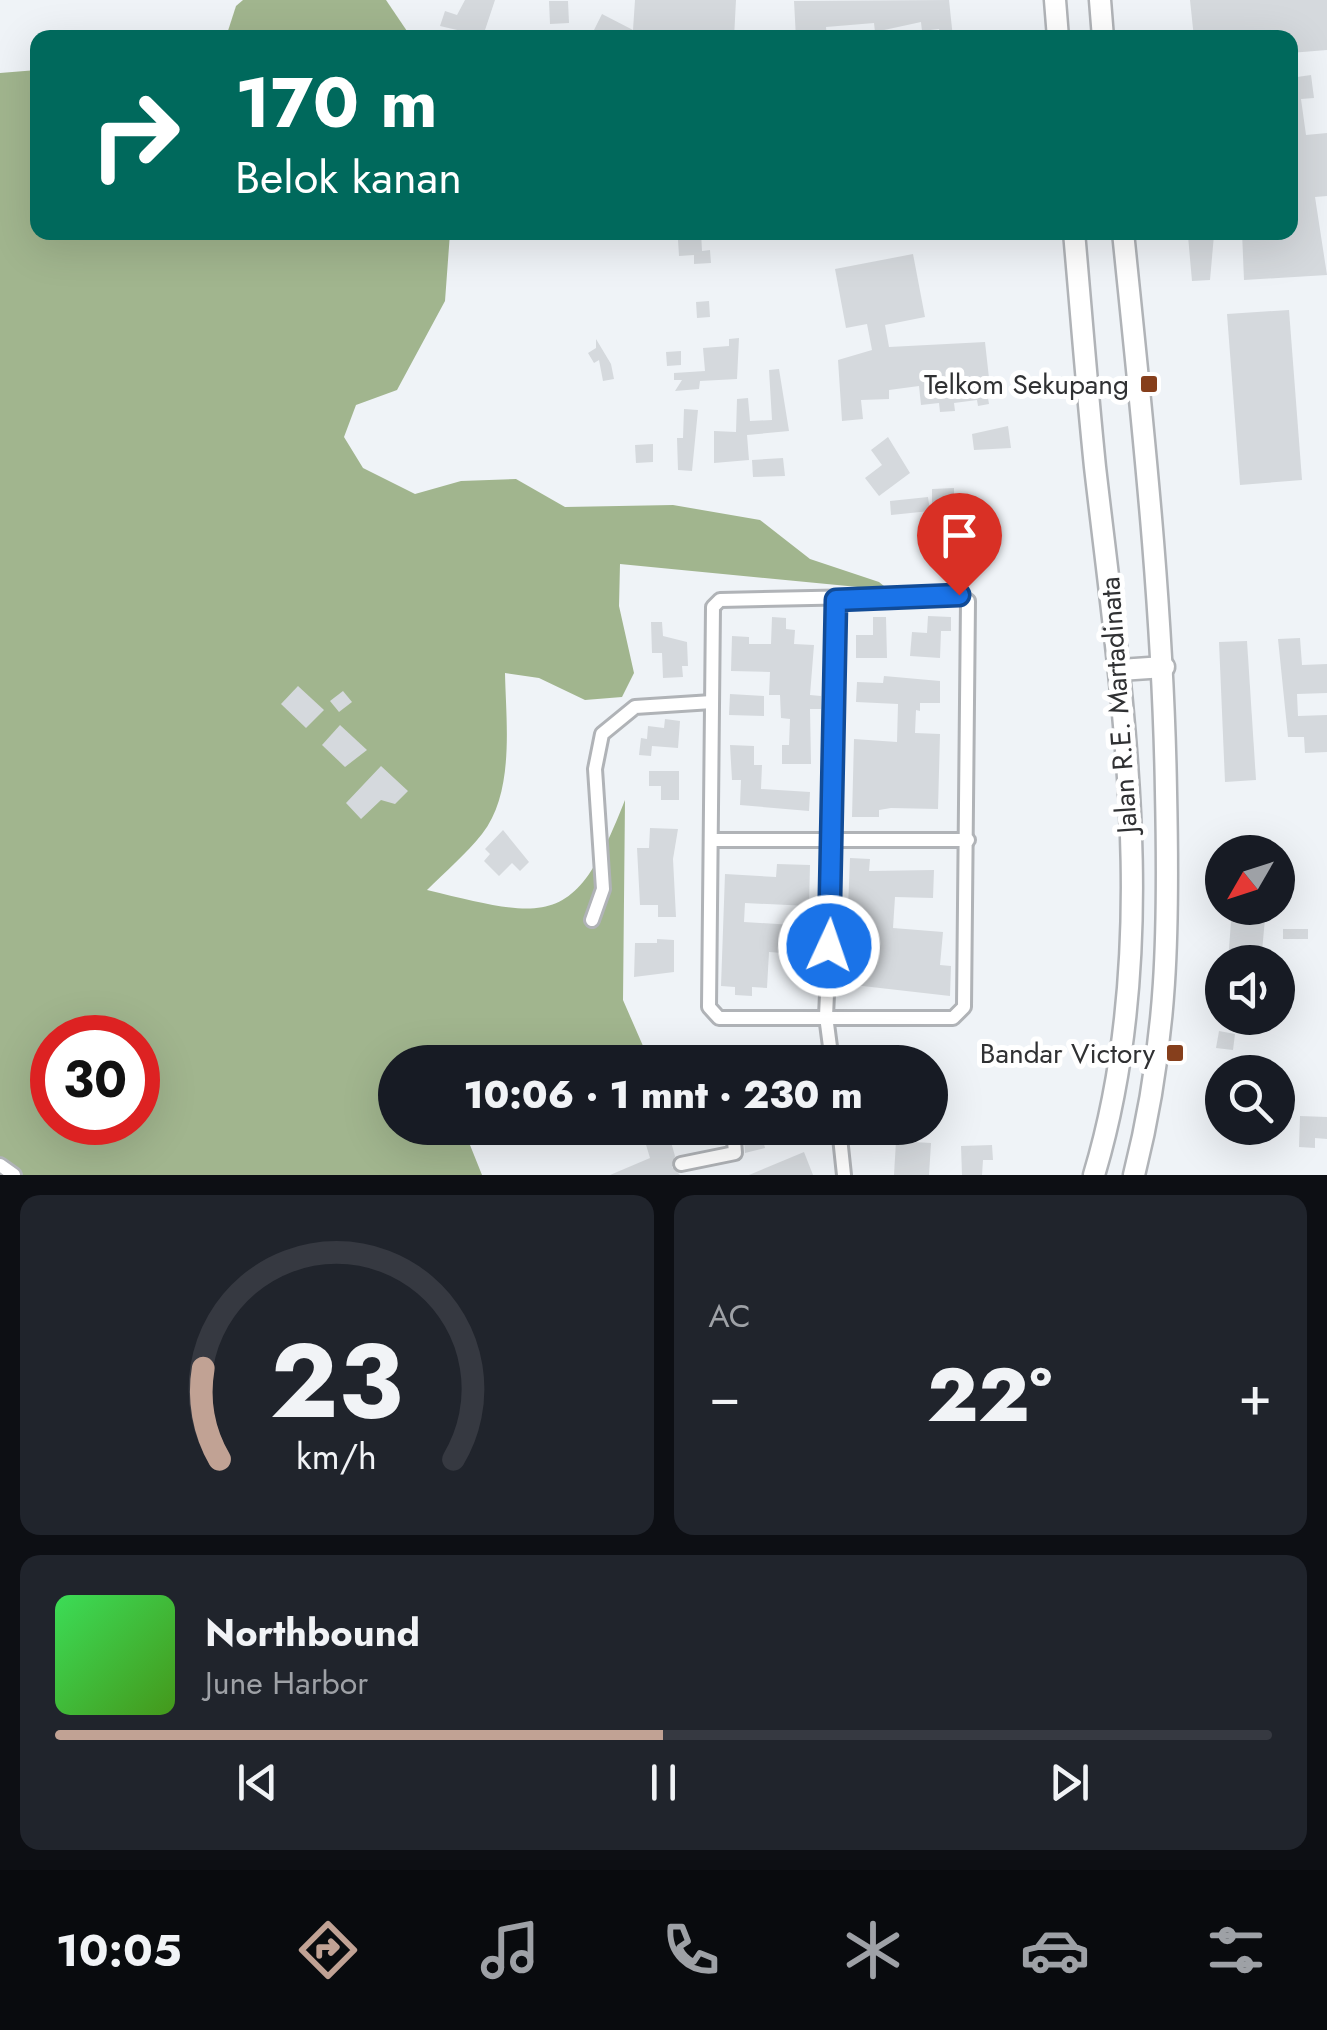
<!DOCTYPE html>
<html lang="id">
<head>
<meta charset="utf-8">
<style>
	:root { --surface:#171b24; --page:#20242c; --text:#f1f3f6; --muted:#9ea1a6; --line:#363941; --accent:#c1a294 }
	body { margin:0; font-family:Jost,sans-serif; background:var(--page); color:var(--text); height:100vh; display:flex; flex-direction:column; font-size:38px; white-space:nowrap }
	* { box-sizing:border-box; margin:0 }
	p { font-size:32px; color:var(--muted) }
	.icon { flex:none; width:55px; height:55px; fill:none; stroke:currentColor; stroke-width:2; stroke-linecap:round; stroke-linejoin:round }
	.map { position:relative; height:1175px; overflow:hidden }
	.details { display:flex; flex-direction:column; gap:20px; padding:20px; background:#0d0f14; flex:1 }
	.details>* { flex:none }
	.guide { position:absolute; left:30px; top:30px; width:1268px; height:210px; border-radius:20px; box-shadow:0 10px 40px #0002; background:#00695c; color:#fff; overflow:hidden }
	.needle { width:65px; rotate:231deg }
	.fabs { position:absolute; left:1205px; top:835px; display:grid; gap:20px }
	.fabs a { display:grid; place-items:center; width:90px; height:90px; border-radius:50%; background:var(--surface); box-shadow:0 10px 40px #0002; font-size:50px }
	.speed { position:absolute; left:30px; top:1015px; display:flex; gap:20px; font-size:50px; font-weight:700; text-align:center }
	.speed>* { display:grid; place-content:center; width:130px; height:130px; border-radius:50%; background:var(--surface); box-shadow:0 10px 40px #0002; line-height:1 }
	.speed .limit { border:15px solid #d22; background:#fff; color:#111 }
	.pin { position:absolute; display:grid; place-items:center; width:85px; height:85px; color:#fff; margin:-102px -42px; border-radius:50% 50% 50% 0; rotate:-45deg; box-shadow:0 0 10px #0007 }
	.pin .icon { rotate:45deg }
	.me { position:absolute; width:110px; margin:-55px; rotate:3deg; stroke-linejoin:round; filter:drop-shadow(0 0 8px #0008) }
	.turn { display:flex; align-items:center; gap:35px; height:210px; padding:0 40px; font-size:45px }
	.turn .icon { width:130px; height:130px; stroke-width:2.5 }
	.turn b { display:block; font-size:70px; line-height:85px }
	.big { font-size:75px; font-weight:800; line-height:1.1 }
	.details .tile { flex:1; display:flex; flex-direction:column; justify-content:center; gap:15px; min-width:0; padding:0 35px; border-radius:20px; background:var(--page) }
	.details .dial { align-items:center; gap:0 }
	.dial svg { height:260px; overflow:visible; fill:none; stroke:var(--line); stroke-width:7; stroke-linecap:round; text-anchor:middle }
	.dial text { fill:var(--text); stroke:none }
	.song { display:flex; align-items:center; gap:30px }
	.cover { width:120px; height:120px; border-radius:15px; background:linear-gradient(135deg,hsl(130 70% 55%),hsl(100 70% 35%)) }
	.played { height:10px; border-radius:5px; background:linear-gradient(90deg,var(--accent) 50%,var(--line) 50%) }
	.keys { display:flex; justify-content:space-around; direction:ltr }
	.heat { display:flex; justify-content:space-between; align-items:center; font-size:55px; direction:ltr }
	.details .tiles { flex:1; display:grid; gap:20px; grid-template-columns:1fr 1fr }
	.tile:last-child { grid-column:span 2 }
	.trip { position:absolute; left:378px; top:1045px; width:570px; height:100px; border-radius:50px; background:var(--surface); box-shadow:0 10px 40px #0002; font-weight:800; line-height:100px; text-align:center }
	.menu { display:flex; height:160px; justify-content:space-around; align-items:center; background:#090b0e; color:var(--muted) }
	.menu .icon { width:70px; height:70px }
	.menu .current { color:var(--accent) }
	.menu b { font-size:45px; color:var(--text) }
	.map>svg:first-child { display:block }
	.forest { fill:#a1b58e; fill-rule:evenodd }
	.building { fill:#d5d9dd }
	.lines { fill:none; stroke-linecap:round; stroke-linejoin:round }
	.minor-casing { stroke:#b0b3b7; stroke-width:18 }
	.trunk-casing { stroke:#b0b3b7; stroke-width:25 }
	.minor { stroke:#fff; stroke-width:12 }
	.trunk { stroke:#fff; stroke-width:20 }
	.route-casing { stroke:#114b97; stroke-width:25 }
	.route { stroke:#1a73e8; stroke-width:18 }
	.poi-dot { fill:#863f1c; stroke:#fff; stroke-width:4 }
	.labels { text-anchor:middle; stroke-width:10; stroke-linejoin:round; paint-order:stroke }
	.poi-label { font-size:28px; fill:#303133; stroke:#fff; text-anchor:end }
	.street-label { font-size:28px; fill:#303133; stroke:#fff }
</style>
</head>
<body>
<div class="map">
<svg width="1327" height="1175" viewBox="0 0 1327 1175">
	<rect width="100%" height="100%" fill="#eff3f7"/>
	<g class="forest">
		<path d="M243,0H386L411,37H226L236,6Z"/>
		<path d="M37,70L38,232L450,233L445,301L397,390L356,405L344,437L363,468L415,494L461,481L516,479L565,507L673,505L760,520L810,559L879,582L889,590L620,564L619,606L634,673L622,697L585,700L539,678L505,673C506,722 515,792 482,834C466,854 445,872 427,890C550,920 575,928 625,800L623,1000L650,1062H395V1128H490L466,1135L482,1175H0V73ZM52,1038H138V1122H52Z"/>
	</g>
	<g class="building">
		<path d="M465,0H495L483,36L440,26L445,11L457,15Z"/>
		<path d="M635,0H736L734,38H718V32L674,31L673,38H590L602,14L633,30Z"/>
		<path d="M949,0L953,38H940L939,29L922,31L921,22L875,32L874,23L826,27L827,38H796L794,1Z"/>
		<path d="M1190,0H1327V50L1290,53V38H1194Z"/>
		<path d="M549,1H568L569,23L550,24Z"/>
		<path d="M1297,71V77L1311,75L1314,98L1301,99L1306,135L1327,133V196L1315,197L1327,275L1244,280L1242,232H1290V72Z"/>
		<path d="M684,232H701L702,251L710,250L711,263L694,264V255L679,256L678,240H684Z"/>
		<path d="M1214,235L1210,280L1192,281L1188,236Z"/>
		<path d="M913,254L925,317L885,325L889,347L985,342L989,378L996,377L998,397L988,398L989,404L978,406L977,400L954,403L955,411L940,412L939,403L921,405L919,386L889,390V399L861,400L863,419L842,421L838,360L872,350L867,324L846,328L835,269Z"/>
		<path d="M709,301L710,317L697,318L696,302Z"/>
		<path d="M1289,310L1302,480L1240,485L1227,314Z"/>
		<path d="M739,338L737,379L700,381L699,389L675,391L682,380H674V373L705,371L703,348L729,346V339Z"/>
		<path d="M596,339L611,364L614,379L603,381L599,360L594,363L588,353L596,348Z"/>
		<path d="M681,351V365L667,366L666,352Z"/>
		<path d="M779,369L789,431L747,435L749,460L714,463V431L736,432L737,399L748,398L750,421L772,420L769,370Z"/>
		<path d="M684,409L698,410L692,471L678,470L677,438H683Z"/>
		<path d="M1008,426L1011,448L974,450L972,434Z"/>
		<path d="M888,437L910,473L879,496L865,478L882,465L871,450Z"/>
		<path d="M653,444V462L636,463L635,445Z"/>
		<path d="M783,458L785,476L753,477L752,460Z"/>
		<path d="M954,488V504H932V489Z"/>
		<path d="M928,497L930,511L891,515L890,501Z"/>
		<path d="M928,616L951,617V631H941L940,658L910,656L912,632L927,633Z"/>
		<path d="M772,617L786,618V629L795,630L794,644L814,645L810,695L821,696V709H810L811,764H782V745H789L790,719L781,718L780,695H769L770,672L731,671L732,636L749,637V644H771Z"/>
		<path d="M873,617H886L887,658H856V635H873Z"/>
		<path d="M651,622H662L663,636L687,642L688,666H682L683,677L663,678L662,653H652Z"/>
		<path d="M1300,638L1302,665L1327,664V693L1297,694L1298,716L1327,715V752L1305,753L1304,737H1288L1278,639Z"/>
		<path d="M1247,641L1256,780L1225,782L1219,642Z"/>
		<path d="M884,676L940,681V703H920V711L916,710L915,733L940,734L938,809L891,808L879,810V817H852L854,739L897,742L898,704L856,702L857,682L883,683Z"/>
		<path d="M298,686L324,710L306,728L281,704Z"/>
		<path d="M343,691L352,702L339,712L330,701Z"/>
		<path d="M730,694L764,696V716L729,715Z"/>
		<path d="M665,719L680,721L678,748L652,746L651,756L639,755L641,738L647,739L648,726L664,728Z"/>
		<path d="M340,725L367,750L345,767L322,745Z"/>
		<path d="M730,745L754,746V765H762L761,789L810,792L809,811L740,805L741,780H732Z"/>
		<path d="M381,766L408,791L395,804L381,800L361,819L346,803Z"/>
		<path d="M649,771H679V800H661V786H649Z"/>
		<path d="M650,828L678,829L673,859L676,917H658V905H640L637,848H649Z"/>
		<path d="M503,830L529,862L520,871L512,863L499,876L484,861L490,854L485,849Z"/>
		<path d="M850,858L870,859L869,871L934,870L933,898L895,897L893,928L943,932L940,965L951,966L950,996L845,984Z"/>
		<path d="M777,864L810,865L809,906L745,903L744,922L809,926L807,948L784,947L783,953L769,952L767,988L752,987V996L735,995V987L721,986L725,874L776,877Z"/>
		<path d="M1232,908H1266L1261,962H1228Z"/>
		<rect x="1283" y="929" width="25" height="10"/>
		<path d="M657,939L674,940V972L634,977L635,943H657Z"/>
		<path d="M1219,1031L1235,1034L1233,1050L1216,1048Z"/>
		<path d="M1212,1084L1222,1085V1115L1209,1113Z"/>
		<path d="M1300,1116L1327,1117V1139L1315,1138V1148L1299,1147Z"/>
		<path d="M641,1128H667L675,1156L672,1167L680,1175H610L650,1158Z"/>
		<path d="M743,1128H760L765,1148L745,1153Z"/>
		<path d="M896,1141L931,1143L929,1175H894Z"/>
		<path d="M992,1145L993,1160H983L982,1175H962L961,1146Z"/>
		<path d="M804,1152L813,1175H749Z"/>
	</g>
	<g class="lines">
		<defs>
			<g id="minor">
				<path d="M959,595L968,601L964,1007L953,1018H719L709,1007L713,607L720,600Z"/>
				<path d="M712,840H968"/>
				<path d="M592,920L603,889L595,769L602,734L635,707L712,702"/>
				<path d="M832,1062L826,1016L834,841L836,599"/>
				<path d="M839,1128L844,1175"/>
				<path d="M681,1164L735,1153L733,1128"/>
				<path d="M0,1165L14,1175"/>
			</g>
			<g id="trunk">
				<path d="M1055,0L1058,38"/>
				<path d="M1100,0L1103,38"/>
				<path d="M1074,232C1081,311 1087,389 1095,467C1122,701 1163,946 1094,1175"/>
				<path d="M1123,232C1142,419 1163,604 1166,792C1169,928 1168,1041 1134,1175"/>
				<path d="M1120,670L1164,667"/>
			</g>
		</defs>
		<use href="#minor" class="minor-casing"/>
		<use href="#trunk" class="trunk-casing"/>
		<use href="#minor" class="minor"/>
		<use href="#trunk" class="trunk"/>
	</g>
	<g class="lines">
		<defs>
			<path id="route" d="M829,946L836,600L959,595"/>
		</defs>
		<use href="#route" class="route-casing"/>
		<use href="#route" class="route"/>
	</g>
	<g class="poi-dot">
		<rect x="1139" y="374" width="20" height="20" rx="5"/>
		<rect x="1165" y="1043" width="20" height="20" rx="5"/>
	</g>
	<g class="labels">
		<g class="poi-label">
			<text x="1129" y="394">Telkom Sekupang</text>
			<text x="1155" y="1063">Bandar Victory</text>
		</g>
		<g class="street-label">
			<text transform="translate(1118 705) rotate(-94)" y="10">Jalan R.E. Martadinata</text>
		</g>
	</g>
</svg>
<div class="fabs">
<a><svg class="needle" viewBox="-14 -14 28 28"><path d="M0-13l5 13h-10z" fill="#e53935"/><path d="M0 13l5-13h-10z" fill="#9ea1a6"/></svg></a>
<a><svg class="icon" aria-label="sound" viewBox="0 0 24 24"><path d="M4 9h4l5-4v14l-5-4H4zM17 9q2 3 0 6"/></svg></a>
<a><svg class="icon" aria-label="search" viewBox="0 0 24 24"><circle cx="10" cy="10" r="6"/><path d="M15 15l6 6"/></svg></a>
</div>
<div class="speed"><div class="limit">30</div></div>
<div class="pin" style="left:959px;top:595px;background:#d93025"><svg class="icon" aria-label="arrive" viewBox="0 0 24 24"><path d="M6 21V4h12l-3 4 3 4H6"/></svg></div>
<svg class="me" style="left:829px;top:946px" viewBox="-20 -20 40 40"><circle r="17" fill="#1a73e8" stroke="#fff" stroke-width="3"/><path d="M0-11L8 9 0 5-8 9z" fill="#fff"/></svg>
<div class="trip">10:06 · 1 mnt · 230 m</div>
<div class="guide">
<div class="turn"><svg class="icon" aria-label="right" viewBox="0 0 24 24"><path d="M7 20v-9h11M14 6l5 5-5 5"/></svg><div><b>170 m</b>Belok kanan</div></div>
</div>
</div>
<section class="details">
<div class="tiles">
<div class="tile dial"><svg viewBox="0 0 100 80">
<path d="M14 69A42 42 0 1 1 86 69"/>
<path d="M14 69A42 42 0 0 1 9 41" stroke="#c1a294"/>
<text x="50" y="56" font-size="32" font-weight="700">23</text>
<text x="50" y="72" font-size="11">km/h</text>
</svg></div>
<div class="tile"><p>AC</p>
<div class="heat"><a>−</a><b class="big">22°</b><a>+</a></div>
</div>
<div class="tile">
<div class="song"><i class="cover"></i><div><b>Northbound</b><p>June Harbor</p></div></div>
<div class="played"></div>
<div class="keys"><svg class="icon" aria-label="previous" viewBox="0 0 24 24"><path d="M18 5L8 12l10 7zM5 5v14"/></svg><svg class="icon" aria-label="pause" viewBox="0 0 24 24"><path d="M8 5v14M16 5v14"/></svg><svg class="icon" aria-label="next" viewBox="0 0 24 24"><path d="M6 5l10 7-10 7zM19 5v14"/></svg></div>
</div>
</div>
</section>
<nav class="menu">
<b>10:05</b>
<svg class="icon current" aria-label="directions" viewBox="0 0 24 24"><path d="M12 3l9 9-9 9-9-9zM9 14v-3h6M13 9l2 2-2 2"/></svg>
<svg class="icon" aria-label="music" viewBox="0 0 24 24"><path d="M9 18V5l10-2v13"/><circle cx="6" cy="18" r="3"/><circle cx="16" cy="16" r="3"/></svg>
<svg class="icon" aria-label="phone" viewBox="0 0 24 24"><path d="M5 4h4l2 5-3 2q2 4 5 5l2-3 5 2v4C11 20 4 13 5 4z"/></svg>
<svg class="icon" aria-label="climate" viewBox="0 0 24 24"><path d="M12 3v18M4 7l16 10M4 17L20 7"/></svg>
<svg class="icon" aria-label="car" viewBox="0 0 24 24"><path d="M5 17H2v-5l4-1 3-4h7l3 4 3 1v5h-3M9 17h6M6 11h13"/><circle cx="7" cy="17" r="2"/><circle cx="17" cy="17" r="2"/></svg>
<svg class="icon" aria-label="filters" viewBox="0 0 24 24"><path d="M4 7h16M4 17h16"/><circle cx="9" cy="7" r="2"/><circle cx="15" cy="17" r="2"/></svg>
</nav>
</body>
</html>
